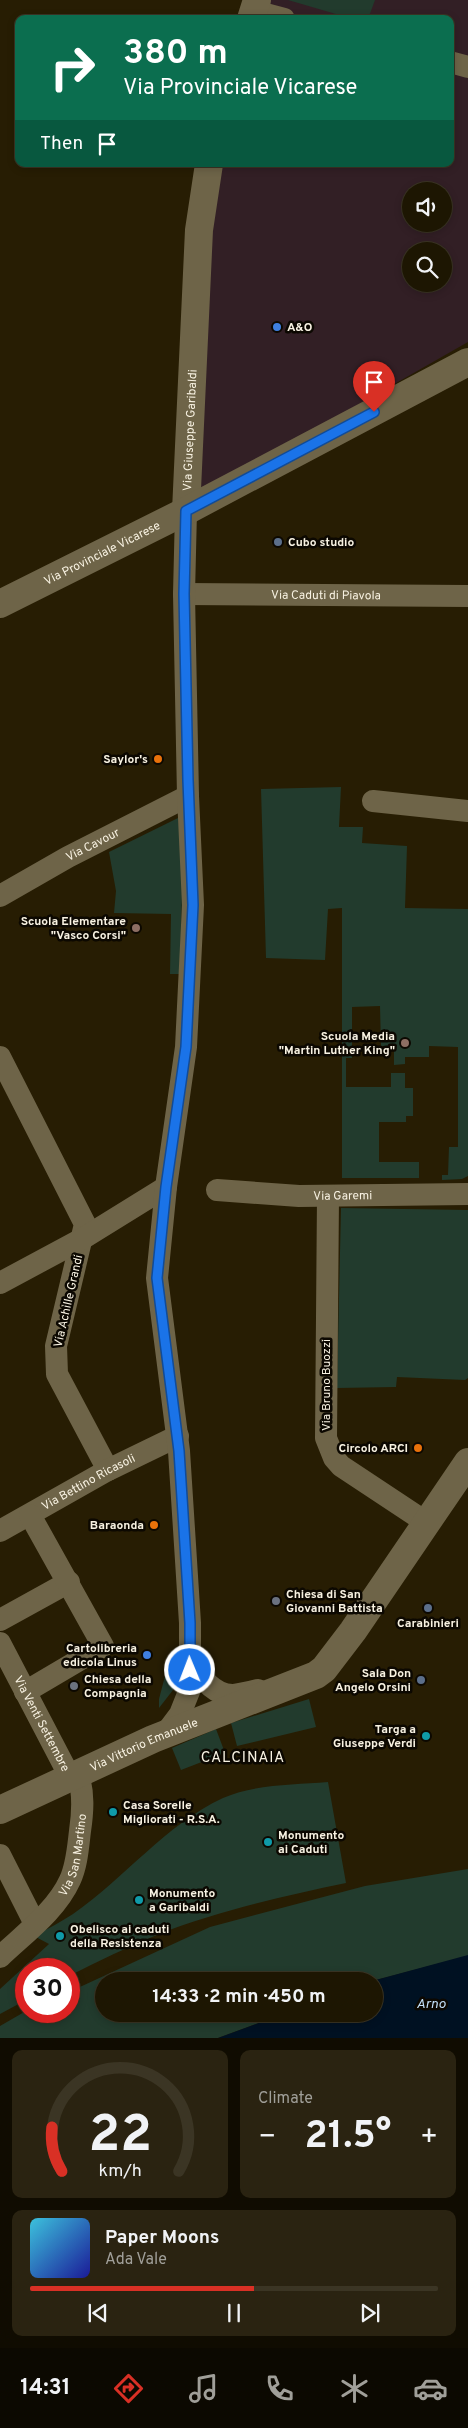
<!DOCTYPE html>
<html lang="en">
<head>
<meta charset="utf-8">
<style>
	:root { --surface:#1d1602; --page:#2a2311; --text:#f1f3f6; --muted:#a09f99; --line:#3b3524; --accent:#d93025 }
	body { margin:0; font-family:Overpass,sans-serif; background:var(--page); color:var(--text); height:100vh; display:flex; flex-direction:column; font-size:19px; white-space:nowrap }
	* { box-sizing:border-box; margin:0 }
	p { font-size:16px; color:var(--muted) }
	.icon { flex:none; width:28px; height:28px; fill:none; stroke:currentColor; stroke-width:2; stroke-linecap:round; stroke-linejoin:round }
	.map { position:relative; height:2038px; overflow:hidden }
	.sheet { display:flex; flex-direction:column; gap:12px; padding:12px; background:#100c01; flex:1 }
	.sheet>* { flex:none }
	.top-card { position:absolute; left:15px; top:15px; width:439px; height:152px; border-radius:10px; box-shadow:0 2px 8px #0003,0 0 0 1px var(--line); background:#0b6e4f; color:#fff; overflow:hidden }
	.tools { position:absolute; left:402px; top:182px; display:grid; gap:10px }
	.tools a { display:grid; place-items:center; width:50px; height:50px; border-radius:50%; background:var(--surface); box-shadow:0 2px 8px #0003,0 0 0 1px var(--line); font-size:25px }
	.speed { position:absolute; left:15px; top:1958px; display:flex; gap:10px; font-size:25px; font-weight:700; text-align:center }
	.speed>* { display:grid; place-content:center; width:65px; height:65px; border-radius:50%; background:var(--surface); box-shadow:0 2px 8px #0003,0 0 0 1px var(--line); line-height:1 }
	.speed .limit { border:8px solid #d22; background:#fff; color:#111 }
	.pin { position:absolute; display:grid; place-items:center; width:42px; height:42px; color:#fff; margin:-51px -21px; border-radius:50% 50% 50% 0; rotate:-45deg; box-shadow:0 0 5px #0007 }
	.pin .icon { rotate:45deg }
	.me { position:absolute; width:55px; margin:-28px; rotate:359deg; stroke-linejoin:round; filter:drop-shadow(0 0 4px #0008) }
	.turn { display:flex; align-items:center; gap:18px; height:105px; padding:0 25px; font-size:22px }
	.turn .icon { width:65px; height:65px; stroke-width:2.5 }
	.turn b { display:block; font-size:35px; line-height:42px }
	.then { display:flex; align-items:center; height:48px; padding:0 25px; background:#0003; gap:10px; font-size:19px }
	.big { font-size:38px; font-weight:700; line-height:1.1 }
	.sheet .widget { flex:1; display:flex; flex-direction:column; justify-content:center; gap:8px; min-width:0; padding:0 18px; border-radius:10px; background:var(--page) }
	.sheet .dial { align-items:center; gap:0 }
	.dial svg { height:130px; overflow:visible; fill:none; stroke:var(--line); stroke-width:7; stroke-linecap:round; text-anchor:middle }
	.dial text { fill:var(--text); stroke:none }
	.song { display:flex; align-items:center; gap:15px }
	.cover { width:60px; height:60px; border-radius:8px; background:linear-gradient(135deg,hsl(190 70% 55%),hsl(240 70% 35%)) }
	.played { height:5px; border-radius:2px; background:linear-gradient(90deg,var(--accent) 55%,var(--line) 55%) }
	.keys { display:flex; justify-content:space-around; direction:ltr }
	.heat { display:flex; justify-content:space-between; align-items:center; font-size:28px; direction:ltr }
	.sheet .tiles { flex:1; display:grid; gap:12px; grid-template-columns:1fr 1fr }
	.widget:last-child { grid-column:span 2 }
	.trip { position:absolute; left:95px; top:1972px; width:288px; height:50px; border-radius:25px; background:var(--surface); box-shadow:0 2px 8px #0003,0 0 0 1px var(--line); font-weight:700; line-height:50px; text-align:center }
	.tab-bar { display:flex; height:80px; justify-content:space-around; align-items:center; background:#0c0901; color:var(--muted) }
	.tab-bar .icon { width:35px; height:35px }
	.tab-bar .selected { color:var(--accent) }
	.tab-bar b { font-size:22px; color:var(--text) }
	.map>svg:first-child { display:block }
	.industrial { fill:#321f25; fill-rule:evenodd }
	.green { fill:#223b2d }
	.water { fill:#012 }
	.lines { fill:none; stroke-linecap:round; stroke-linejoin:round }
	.street { stroke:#6e6448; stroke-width:22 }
	.secondary { stroke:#6e6448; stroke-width:28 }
	.route-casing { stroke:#114b97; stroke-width:12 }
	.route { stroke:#1a73e8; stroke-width:9 }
	.shop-dot { fill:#3f7fe0; stroke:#0c0801; stroke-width:2 }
	.service-dot { fill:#5c6f8a; stroke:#0c0801; stroke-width:2 }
	.food-dot { fill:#e8710a; stroke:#0c0801; stroke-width:2 }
	.education-dot { fill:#8d6e63; stroke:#0c0801; stroke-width:2 }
	.worship-dot { fill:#6b7280; stroke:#0c0801; stroke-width:2 }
	.culture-dot { fill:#0f9aa8; stroke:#0c0801; stroke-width:2 }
	.labels { text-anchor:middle; stroke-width:5; stroke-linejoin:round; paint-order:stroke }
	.poi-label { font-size:12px; font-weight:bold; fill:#f8f2e2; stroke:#0c0801; text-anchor:start }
	.street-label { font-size:12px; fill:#f8f2e2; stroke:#0c0801 }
	.water-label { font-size:14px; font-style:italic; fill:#c3dff8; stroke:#0c0801 }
	.quarter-label { font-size:15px; letter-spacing:1px; fill:#f8f2e2; stroke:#0c0801 }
</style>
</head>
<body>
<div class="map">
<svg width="468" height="2038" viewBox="0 0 468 2038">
	<rect width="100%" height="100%" fill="#271d03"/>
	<path class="industrial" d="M269,0H468V342L191,500L211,229L220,164H450V19H263ZM411,191H444V224H411ZM411,251H444V284H411Z"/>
	<g class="green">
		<path d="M288,0H375L368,19H353Z"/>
		<path d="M341,787L339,827H363L362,843L407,846L405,908L468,909V1176L462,1179L442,1180V1175H448L449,1147H458V1047L429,1046V1057H405V1064L394,1065V1046H381L380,1006L352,1007V1058H346V1087H391V1073H405V1088H413V1116H406V1122H379V1162H419V1178H342V908L328,909L325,960L266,958L261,789Z"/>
		<path d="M178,818L183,858L180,974H170L171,914L114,913L116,891L109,852Z"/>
		<path d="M341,1208L468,1210V1378L465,1380L397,1377L396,1387L337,1388Z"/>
		<path d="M177,1656L173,1690L159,1708V1699L170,1657Z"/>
		<path d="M309,1699L316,1727L237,1746L231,1723Z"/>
		<path d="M216,1729L225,1753L181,1770L172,1748Z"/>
		<path d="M328,1782L346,1883C283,1896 218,1911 159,1934C128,1947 98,1961 69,1976V1969H26V2000L0,2014V1989L49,1944L34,1936C47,1929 61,1922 73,1914C125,1878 165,1825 223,1798C255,1784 294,1785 328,1782Z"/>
		<path d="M468,1869V1956L372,1981H104V2014H283L218,2038H0V2026L26,2011H69V1992L210,1927L365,1886Z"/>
	</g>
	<path class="water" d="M468,1955V2038H218L283,2014H374V1981H372Z"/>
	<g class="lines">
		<g class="street">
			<path d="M254,11L284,19"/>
			<path d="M450,62L468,67"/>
			<path id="s1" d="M184,594L468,596"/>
			<path d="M373,801L468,811"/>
			<path id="s2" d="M0,896L68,857L188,796"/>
			<path d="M0,1057L85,1224L56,1346L57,1374L108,1470"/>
			<path id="s3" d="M217,1190L299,1196L468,1194"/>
			<path d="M328,1196L326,1438L334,1458L341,1466L427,1523"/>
			<path d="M0,1283L82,1239L166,1187"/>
			<path id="s4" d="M0,1531L108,1470L178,1436"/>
			<path d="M0,1620L69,1582"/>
			<path id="s5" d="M0,1643L70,1777"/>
			<path d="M189,1655C197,1672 212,1696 234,1695C242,1694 250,1692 258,1690"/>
			<path d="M25,1692L103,1646L30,1515"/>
			<path d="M165,1734L180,1714L190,1689V1623L179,1451L157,1278L166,1187L186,1047L193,905L188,796L184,594L186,511"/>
			<path d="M0,1855L35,1924"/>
			<path id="s6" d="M0,1957C24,1934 56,1911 70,1880C77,1865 78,1847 80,1831C83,1811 84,1793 78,1774"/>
		</g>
		<g class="secondary">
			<path d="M251,19L257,0"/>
			<path id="s7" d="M186,511L199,230L209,164"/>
			<path id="s8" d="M0,604L186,511L468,362"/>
			<path id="s9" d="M0,1810L153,1739L316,1675L324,1669L353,1631L468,1462"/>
		</g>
	</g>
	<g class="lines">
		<defs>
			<path id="route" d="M190,1670V1623L179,1451L157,1278L166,1187L186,1047L193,905L188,780L184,594L186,511L374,412"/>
		</defs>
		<use href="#route" class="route-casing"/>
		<use href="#route" class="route"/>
	</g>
	<g class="shop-dot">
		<circle cx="277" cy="327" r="5"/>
		<circle cx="147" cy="1655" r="5"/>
	</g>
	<g class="service-dot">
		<circle cx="278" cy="542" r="5"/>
		<circle cx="428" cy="1608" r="5"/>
		<circle cx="421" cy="1680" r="5"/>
	</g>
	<g class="food-dot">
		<circle cx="158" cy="759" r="5"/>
		<circle cx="418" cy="1448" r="5"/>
		<circle cx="154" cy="1525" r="5"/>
	</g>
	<g class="education-dot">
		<circle cx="136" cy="928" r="5"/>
		<circle cx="405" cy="1043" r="5"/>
	</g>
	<g class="worship-dot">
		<circle cx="276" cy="1601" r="5"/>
		<circle cx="74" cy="1686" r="5"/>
	</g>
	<g class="culture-dot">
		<circle cx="426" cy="1736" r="5"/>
		<circle cx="113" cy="1812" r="5"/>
		<circle cx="268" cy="1842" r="5"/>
		<circle cx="139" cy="1900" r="5"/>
		<circle cx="60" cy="1936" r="5"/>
	</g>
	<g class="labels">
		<g class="poi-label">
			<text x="287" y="331">A&amp;O</text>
			<text x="288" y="546">Cubo studio</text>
			<text x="148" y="763" text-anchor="end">Saylor's</text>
			<text x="126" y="925" text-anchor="end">Scuola Elementare<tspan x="126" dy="14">"Vasco Corsi"</tspan></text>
			<text x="395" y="1040" text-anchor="end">Scuola Media<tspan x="395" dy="14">"Martin Luther King"</tspan></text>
			<text x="408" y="1452" text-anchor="end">Circolo ARCI</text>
			<text x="144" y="1529" text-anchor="end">Baraonda</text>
			<text x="286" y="1598">Chiesa di San<tspan x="286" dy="14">Giovanni Battista</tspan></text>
			<text x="428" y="1627" text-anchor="middle">Carabinieri</text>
			<text x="137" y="1652" text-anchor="end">Cartolibreria<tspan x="137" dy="14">edicola Linus</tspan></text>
			<text x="411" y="1677" text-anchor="end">Sala Don<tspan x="411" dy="14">Angelo Orsini</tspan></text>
			<text x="84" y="1683">Chiesa della<tspan x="84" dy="14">Compagnia</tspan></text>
			<text x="416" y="1733" text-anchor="end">Targa a<tspan x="416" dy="14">Giuseppe Verdi</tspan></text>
			<text x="123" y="1809">Casa Sorelle<tspan x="123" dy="14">Migliorati - R.S.A.</tspan></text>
			<text x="278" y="1839">Monumento<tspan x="278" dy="14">ai Caduti</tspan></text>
			<text x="149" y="1897">Monumento<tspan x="149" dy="14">a Garibaldi</tspan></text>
			<text x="70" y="1933">Obelisco ai caduti<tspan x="70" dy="14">della Resistenza</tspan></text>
		</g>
		<g class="street-label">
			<text dy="4" stroke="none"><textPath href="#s7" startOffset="81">Via Giuseppe Garibaldi</textPath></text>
			<text dy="4" stroke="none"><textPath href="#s8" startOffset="114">Via Provinciale Vicarese</textPath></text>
			<text dy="4" stroke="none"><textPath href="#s1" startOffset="142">Via Caduti di Piavola</textPath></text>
			<text dy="4" stroke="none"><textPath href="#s2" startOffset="106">Via Cavour</textPath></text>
			<text dy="4" stroke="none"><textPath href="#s3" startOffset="126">Via Garemi</textPath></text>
			<text transform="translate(68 1301) rotate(-77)" y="4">Via Achille Grandi</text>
			<text transform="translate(326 1385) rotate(-90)" y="4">Via Bruno Buozzi</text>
			<text dy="4" stroke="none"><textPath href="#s4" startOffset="101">Via Bettino Ricasoli</textPath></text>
			<text dy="4" stroke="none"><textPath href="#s5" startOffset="91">Via Venti Settembre</textPath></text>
			<text dy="4" stroke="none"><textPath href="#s9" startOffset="158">Via Vittorio Emanuele</textPath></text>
			<text dy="4" stroke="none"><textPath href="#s6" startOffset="130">Via San Martino</textPath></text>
		</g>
		<g class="water-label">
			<text x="431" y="2008">Arno</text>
		</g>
		<g class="quarter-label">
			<text x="243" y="1762">CALCINAIA</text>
		</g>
	</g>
</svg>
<div class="tools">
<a><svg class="icon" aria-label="sound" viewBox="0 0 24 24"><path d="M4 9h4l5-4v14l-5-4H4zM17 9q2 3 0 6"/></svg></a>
<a><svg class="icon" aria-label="search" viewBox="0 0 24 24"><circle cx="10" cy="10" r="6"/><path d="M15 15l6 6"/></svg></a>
</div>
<div class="speed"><div class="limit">30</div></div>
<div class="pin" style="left:374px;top:412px;background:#d93025"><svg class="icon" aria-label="arrive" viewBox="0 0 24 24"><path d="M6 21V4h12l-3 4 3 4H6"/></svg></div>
<svg class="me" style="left:190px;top:1670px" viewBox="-20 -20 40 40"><circle r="17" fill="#1a73e8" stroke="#fff" stroke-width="3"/><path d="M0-11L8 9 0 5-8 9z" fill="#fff"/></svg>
<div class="trip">14:33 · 2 min · 450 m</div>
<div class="top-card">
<div class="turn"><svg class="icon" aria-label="right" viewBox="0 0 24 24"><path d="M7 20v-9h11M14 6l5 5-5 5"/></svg><div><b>380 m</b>Via Provinciale Vicarese</div></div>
<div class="then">Then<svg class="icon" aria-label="arrive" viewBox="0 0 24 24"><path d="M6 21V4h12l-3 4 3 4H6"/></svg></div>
</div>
</div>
<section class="sheet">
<div class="tiles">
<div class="widget dial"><svg viewBox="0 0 100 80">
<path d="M14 69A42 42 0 1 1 86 69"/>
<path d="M14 69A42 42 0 0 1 8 42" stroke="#d93025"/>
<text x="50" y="56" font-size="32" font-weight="700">22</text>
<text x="50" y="72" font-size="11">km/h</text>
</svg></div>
<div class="widget"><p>Climate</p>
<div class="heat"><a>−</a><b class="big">21.5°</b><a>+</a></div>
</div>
<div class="widget">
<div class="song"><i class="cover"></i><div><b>Paper Moons</b><p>Ada Vale</p></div></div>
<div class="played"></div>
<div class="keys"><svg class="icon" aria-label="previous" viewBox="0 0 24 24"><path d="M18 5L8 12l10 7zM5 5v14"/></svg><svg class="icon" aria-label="pause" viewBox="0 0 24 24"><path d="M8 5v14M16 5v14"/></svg><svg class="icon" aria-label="next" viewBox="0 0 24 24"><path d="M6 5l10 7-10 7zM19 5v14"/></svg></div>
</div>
</div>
</section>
<nav class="tab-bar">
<b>14:31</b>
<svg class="icon selected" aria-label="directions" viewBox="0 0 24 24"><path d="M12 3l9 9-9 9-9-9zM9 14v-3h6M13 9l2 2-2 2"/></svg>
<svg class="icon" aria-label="music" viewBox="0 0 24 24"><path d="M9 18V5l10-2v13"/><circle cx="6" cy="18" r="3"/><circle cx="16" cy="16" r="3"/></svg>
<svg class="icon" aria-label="phone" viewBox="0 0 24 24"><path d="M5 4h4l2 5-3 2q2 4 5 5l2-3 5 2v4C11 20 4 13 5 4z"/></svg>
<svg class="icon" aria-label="climate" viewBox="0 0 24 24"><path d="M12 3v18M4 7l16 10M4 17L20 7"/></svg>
<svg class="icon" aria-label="car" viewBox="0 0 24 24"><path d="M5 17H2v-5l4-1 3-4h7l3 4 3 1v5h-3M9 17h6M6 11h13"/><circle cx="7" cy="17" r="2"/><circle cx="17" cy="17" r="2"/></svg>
</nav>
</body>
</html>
